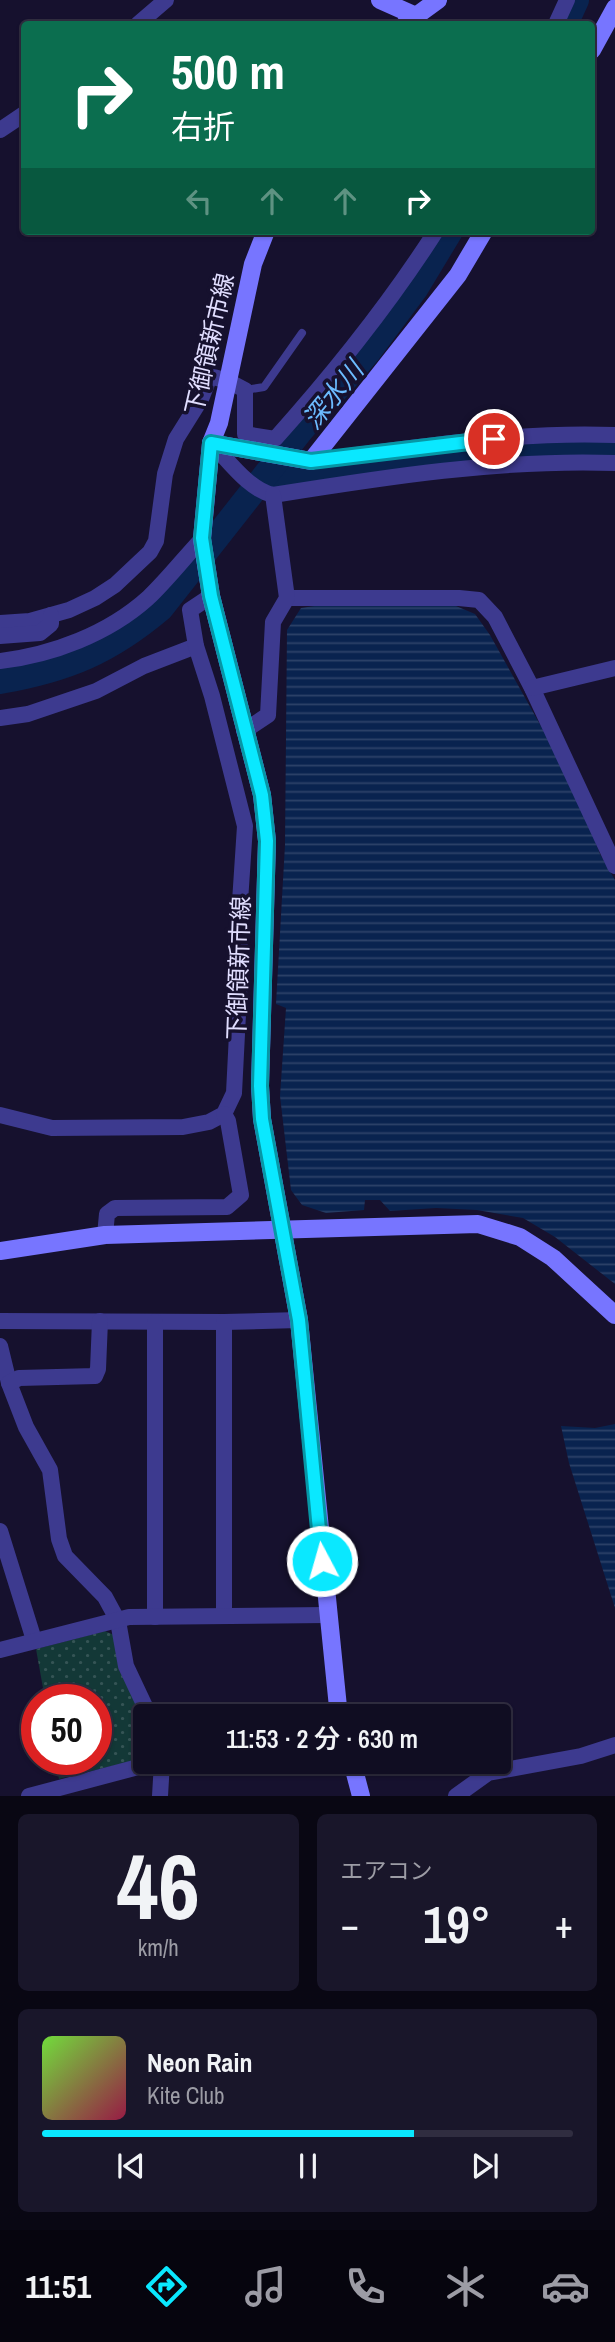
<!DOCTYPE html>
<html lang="ja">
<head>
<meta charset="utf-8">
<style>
	:root { --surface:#100d22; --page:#19162a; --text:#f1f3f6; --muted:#9c9ca5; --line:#302d40; --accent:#0ae8ff }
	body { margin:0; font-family:"Archivo Narrow","Noto Sans JP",sans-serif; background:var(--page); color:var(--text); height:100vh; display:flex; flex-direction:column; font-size:26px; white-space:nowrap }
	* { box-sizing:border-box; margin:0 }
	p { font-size:23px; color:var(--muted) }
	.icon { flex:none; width:38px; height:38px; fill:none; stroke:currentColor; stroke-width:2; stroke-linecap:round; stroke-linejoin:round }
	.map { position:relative; height:1796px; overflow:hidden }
	.side { display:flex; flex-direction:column; gap:18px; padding:18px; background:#090713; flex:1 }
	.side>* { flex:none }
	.guide { position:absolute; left:21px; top:21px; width:574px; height:214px; border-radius:7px; box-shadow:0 2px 5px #0004,0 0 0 2px var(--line); background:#0b6e4f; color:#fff; overflow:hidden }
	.speed { position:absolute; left:21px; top:1684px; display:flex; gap:14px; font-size:35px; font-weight:700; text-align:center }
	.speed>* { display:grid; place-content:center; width:91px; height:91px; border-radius:50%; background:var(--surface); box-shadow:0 2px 5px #0004,0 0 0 2px var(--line); line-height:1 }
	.speed .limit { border:10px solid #d22; background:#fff; color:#111 }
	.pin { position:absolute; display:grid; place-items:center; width:60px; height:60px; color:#fff; margin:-30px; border:4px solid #fff; border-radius:50%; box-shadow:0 2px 7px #0007 }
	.me { position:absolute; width:77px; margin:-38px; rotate:354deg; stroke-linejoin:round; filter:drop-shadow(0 0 5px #0008) }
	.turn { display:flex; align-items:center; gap:24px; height:147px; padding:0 35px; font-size:32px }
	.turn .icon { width:91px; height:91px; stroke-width:2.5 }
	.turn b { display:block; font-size:49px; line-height:60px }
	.lanes { display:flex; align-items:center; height:66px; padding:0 35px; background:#0003; justify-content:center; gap:35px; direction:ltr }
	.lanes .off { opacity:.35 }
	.big { font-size:52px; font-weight:600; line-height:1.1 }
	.side .widget { flex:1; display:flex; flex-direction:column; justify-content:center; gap:10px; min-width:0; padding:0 24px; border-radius:10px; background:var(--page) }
	.side .dial { align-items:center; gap:0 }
	.dial b { font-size:91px; line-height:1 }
	.song { display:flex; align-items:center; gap:21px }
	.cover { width:84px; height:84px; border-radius:10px; background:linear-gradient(135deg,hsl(100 70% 55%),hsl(340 70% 35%)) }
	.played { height:7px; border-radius:4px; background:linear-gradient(90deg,var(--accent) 70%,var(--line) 70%) }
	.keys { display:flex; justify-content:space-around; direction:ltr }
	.heat { display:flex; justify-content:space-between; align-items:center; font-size:38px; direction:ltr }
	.side .tiles { flex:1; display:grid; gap:18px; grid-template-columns:1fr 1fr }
	.widget:last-child { grid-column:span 2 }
	.trip { position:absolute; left:133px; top:1704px; width:378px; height:70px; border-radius:7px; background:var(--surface); box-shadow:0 2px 5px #0004,0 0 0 2px var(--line); font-weight:600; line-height:70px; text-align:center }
	.menu { display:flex; height:112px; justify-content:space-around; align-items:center; background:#06050e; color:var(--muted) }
	.menu .icon { width:49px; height:49px }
	.menu .current { color:var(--accent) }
	.menu b { font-size:32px; color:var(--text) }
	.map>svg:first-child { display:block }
	.park { fill:url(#park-dots) }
	.water { fill:url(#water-rules) }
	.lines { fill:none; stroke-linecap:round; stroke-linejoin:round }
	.river { stroke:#09234f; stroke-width:26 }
	.lane { stroke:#3d3a8f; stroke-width:8 }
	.street { stroke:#3d3a8f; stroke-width:16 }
	.secondary { stroke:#7775ff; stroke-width:18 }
	.route-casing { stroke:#0697a6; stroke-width:18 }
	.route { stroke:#0ae8ff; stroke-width:12 }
	.labels { text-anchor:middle; stroke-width:7; stroke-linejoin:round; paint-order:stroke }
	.street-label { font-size:24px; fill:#e1deff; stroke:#16112e }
	.water-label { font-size:26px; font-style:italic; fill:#6cbbff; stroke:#16112e }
</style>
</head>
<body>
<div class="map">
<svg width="615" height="1796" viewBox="0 0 615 1796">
	<defs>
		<pattern id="park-dots" width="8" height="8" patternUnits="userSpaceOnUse" patternTransform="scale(1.75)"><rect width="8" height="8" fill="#133837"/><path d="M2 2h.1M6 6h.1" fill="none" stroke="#355455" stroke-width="1.8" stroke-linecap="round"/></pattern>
		<pattern id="water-rules" width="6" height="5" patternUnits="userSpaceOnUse" patternTransform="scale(1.75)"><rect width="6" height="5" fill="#09234f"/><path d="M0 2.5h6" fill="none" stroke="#2d4269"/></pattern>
	</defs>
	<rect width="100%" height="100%" fill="#16112e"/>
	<path class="park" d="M105,1631L114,1635L119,1670L145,1720V1758L59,1779L55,1759H96V1699H45L36,1649Z"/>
	<g class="water">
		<path d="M328,604L456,606L475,614L490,635L571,780L600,854L615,880V1284L555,1237L523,1218L477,1210L436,1208L390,1211L380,1200H365L364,1210L326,1213L302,1205L291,1190L280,1096L286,1008L276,1004L285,845L287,630L301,608Z"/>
		<path d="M615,1424V1608L569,1463L561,1426L595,1428Z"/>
	</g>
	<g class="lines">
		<g class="river">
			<path d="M565,24L576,0"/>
			<path d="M261,482L440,460L584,449L615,451"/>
			<path d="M0,681C67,669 109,652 161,608L301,430L368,352L415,289L450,231"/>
		</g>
		<path class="lane" d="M245,390L264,387L302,333"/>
		<g class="street">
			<path d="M138,24L166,0"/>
			<path d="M556,24L567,0"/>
			<path d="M0,130L24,114"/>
			<path d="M211,443C229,461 248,489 273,495C386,477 500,459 615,463"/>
			<path d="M311,461C411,448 513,431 615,435"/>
			<path d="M287,598H459L479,600L495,617L532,688L615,866"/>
			<path d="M0,623L30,621L69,610L95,598L115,585L150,552L156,541L165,474L176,439L201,399L210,376L228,381L245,390V434L275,439C334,373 388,306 436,231"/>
			<path d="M0,636L40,633L51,624V615"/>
			<path d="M0,661C52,655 108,634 148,598C167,580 184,558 202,539"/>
			<path d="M532,688L615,668"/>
			<path d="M0,718L28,714L96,691L144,666L196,646"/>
			<path d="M244,731L268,715L273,622L287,598L273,495"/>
			<path d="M0,1115L52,1128L183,1127L209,1122L224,1114L234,1093L241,955L238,932L245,826L212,696L196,646L190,610L211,596"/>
			<path d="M105,1235L107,1214L115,1208L227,1207L241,1195L228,1121L224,1114"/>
			<path d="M0,1321L224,1322L299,1320"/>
			<path d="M155,1322V1617"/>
			<path d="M0,1346L9,1383L26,1427L50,1470L59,1539L65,1556L105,1597L118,1621L126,1666L150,1717"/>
			<path d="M9,1383L19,1378L95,1376L98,1369L100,1321"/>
			<path d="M0,1531L34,1640"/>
			<path d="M224,1616V1322"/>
			<path d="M0,1650L129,1617L327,1615"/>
			<path d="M29,1796L157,1762"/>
			<path d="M160,1796L162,1762"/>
			<path d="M456,1796L488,1773L581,1756L615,1745"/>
		</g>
		<g class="secondary">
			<path d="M380,0L416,16"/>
			<path d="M405,24L438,0"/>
			<path d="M592,50L615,8"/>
			<path d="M266,231L253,264L219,423L211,443L202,539L211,596L262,795L267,841L260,1086L262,1119L299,1320L339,1717"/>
			<path d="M211,443L311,461L458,275L484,231"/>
			<path d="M0,1251L105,1235L478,1224L520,1237L553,1258L615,1315"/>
			<path d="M352,1762L361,1796"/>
		</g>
	</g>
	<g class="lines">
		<defs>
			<path id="route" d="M322,1561L299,1320L262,1119L260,1086L267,841L262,795L211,596L202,538L211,443L311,461L494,439"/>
		</defs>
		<use href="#route" class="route-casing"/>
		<use href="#route" class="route"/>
	</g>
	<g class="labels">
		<g class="street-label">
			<text transform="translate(210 344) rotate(-77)" y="8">下御領新市線</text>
			<text transform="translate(239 968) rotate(-88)" y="8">下御領新市線</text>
		</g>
		<g class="water-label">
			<text transform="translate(333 395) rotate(-51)" y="9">深水川</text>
		</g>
	</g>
</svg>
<div class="speed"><div class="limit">50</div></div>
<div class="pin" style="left:494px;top:439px;background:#d93025"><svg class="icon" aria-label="arrive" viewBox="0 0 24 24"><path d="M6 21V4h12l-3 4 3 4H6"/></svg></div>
<svg class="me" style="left:322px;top:1561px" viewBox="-20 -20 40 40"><circle r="17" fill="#0ae8ff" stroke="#fff" stroke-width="3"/><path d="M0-11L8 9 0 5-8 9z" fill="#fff"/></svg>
<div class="trip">11:53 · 2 分 · 630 m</div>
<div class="guide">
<div class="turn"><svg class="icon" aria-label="right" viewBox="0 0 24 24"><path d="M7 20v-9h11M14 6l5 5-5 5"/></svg><div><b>500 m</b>右折</div></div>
<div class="lanes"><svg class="icon off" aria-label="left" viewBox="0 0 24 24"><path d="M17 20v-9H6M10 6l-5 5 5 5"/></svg><svg class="icon off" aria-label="ahead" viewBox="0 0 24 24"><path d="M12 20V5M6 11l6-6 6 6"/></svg><svg class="icon off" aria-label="ahead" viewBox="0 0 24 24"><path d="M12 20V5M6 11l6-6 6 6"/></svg><svg class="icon" aria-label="right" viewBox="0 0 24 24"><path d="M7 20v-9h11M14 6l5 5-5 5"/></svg></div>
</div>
</div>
<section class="side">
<div class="tiles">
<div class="widget dial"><b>46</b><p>km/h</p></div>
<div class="widget"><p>エアコン</p>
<div class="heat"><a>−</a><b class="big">19°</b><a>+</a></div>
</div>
<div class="widget">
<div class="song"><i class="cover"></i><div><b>Neon Rain</b><p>Kite Club</p></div></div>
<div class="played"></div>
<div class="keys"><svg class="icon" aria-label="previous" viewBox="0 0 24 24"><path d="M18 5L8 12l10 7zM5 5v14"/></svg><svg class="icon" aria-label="pause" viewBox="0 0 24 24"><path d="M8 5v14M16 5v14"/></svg><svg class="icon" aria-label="next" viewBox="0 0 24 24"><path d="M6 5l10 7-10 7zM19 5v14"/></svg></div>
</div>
</div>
</section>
<nav class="menu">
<b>11:51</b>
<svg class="icon current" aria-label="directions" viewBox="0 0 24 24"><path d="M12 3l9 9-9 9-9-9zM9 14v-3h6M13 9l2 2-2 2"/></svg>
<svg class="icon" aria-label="music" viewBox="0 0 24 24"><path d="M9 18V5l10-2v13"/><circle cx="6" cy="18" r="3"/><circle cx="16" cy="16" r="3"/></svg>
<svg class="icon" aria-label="phone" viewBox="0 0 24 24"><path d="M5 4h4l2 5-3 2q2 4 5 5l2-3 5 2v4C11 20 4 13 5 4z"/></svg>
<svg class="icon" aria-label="climate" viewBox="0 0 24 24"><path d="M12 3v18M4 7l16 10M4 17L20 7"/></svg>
<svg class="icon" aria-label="car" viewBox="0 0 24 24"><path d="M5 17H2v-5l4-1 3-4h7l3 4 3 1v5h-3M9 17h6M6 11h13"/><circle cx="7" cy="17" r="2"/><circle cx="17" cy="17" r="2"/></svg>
</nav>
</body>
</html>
